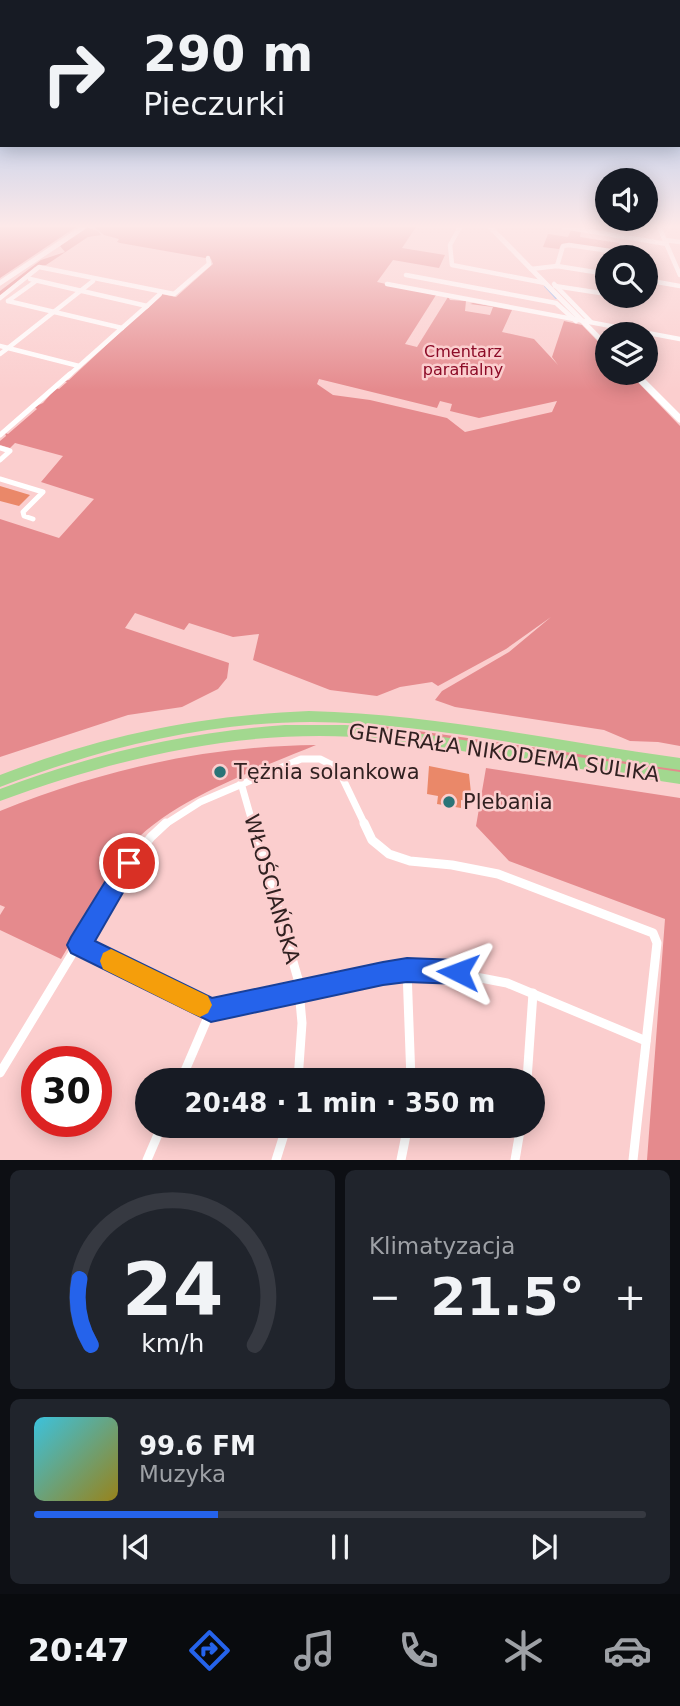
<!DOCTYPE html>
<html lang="pl">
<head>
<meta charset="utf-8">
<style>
	:root { --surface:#171b24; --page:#20242c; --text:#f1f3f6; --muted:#9ea1a6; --line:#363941; --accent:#2563eb }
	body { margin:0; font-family:"DejaVu Sans",sans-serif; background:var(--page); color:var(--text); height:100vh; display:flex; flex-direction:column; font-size:26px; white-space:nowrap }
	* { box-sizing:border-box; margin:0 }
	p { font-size:23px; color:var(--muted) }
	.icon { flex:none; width:38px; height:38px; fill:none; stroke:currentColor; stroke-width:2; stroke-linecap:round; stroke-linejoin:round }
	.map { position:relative; height:1160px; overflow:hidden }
	.side { display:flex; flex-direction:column; gap:10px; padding:10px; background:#0d0f14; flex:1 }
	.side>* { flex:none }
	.hud { position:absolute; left:0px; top:0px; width:681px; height:147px; box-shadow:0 4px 18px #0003; background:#171b24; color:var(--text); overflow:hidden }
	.fabs { position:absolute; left:595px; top:168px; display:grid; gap:14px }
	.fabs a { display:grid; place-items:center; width:63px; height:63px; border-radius:50%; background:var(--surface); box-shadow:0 4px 18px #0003; font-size:35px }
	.speed { position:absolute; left:21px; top:1046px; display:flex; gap:14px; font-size:35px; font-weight:700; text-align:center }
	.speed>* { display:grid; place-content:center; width:91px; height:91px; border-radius:50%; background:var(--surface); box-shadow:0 4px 18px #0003; line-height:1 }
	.speed .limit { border:10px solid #d22; background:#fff; color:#111 }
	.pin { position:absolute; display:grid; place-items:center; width:60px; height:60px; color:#fff; margin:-30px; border:4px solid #fff; border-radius:50%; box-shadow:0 2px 7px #0007 }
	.me { position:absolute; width:77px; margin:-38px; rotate:273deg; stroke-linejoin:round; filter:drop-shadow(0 0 5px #0008) }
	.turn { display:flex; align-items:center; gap:24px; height:147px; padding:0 28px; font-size:32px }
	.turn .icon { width:91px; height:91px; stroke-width:2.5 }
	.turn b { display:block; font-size:49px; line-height:60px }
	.big { font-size:52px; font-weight:700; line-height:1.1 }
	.side .tile { flex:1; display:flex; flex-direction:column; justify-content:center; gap:10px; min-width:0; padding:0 24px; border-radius:10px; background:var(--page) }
	.side .dial { align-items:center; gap:0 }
	.dial svg { height:182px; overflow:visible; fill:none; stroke:var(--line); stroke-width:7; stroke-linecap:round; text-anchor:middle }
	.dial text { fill:var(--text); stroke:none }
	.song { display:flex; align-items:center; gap:21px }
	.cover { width:84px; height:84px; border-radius:10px; background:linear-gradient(135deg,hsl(190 70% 55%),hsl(50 70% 35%)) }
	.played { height:7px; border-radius:4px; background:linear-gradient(90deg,var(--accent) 30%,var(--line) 30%) }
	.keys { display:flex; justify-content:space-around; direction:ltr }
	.heat { display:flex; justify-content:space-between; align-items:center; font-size:38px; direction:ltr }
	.side .tiles { flex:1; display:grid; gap:10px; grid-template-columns:1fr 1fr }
	.tile:last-child { grid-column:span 2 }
	.trip { position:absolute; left:135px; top:1068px; width:410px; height:70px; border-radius:35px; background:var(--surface); box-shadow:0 4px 18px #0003; font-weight:700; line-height:70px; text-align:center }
	.menu { display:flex; height:112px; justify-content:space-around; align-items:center; background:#090b0e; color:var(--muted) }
	.menu .icon { width:49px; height:49px }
	.menu .selected { color:var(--accent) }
	.menu b { font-size:32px; color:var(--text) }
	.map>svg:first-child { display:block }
	.green { fill:#e58a8d; fill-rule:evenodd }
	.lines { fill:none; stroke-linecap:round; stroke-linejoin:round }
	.stream { stroke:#8ab4f3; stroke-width:2 }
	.building { fill:#ea8869 }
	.minor-far3 { stroke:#fff; stroke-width:4.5 }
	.minor-far2 { stroke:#fff; stroke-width:5 }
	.minor-far1 { stroke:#fff; stroke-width:7 }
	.minor { stroke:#fff; stroke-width:9 }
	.tertiary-far1 { stroke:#fff; stroke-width:5 }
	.tertiary { stroke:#fff; stroke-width:7 }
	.trunk { fill:#a2d88f; fill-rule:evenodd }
	.route { fill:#2563eb; stroke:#184099; stroke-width:2 }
	.slow { fill:#f59e0b }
	.poi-dot { fill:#2a7477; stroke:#fbcece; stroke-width:2.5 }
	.labels { text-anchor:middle; stroke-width:5; stroke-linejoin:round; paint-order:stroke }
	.far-park-label { font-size:16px; fill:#8c0b27; stroke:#fbcece }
	.near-street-label { font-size:21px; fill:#312121; stroke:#fbcece }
	.near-poi-label { font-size:21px; fill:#312121; stroke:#fbcece; text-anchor:start }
</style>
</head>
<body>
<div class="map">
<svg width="680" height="1160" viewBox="0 0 680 1160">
	<rect width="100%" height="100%" fill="#fbcece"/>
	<g class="green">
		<path d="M0,227H76L0,278Z"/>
		<path d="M86,227L98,231L101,235L88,237L46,265L35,267L0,296V291L41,260L65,252L60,246Z"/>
		<path d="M94,227H416L402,248L445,255L439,268L393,260L377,282L436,295L405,344L417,347L448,297L450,300L466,301L465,311L490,315L493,307L470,304L473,303L512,310L502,332L534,339L558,365L552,357L564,321L582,325L607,351V373H629L680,426V746L658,742L630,741L604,730L455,707L435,700L442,691L509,652L551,617L506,649L438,686L432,682L400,687L377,696L330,690L253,660L259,634L233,637L189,623L184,630L135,613L125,628L229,663L227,678L218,689L182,707L128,715L0,757V519L59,538L94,499L41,482L63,456L15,443L10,448L0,445V441L6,436L5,433L8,434L37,409L34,407L43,403L56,388L59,389L67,382L64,381L69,380L161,294L176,297L213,264L211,259L120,243L117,242L119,239L104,235ZM319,379L437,408L440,401L452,404L450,411L479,418L557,401L552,412L465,432L447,418L370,400L333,395L317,384Z"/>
		<path d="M571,230L581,231L580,237L619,243L620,252L561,245L559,249L543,247L548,234L568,237Z"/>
		<path d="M362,723L680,768V773L362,727Z"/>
		<path d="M316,745C256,770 160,803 121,857C98,888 81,926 61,959L0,930V915L5,907L0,905V811C101,770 206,746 316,745Z"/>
		<path d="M486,768L680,798V1160H647L665,919L509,861L476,826Z"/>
	</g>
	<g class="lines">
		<path class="stream" d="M545,286L556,298"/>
	</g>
	<g class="building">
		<path d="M0,486L30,495L19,506L0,501Z"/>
		<path d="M429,766L469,774L471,793H468V801L461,800V808L437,804L438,796L427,794Z"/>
	</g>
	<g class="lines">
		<g class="minor-far3">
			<path d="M460,227L450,245L452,265L545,283"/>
			<path d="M564,227L667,244"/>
			<path d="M659,227L680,275"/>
			<path d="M665,240L680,242"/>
			<path d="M557,266L563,246L569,245L624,253L625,257"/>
			<path d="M531,269L557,266L607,274"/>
			<path d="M406,275L556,303L576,321"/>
			<path d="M646,280L680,286"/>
			<path d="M387,284L680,339"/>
			<path d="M554,284L591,322"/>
			<path d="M555,286L607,294"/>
			<path d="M0,298L39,267L174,294L209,264L208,258"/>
			<path d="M8,301L122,328L147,306L30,279"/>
			<path d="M8,301L36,281"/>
			<path d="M147,306L160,294"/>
			<path d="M0,346L8,348L93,281"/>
			<path d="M0,354L8,348L79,366"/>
			<path d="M68,376L122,328"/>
		</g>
		<g class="minor-far2">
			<path d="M0,435L70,374"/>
			<path d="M0,448L10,451L0,460"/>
			<path d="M0,479L43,492L23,512L24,516L33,519"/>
		</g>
		<g class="minor-far1">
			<path d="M241,783L253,825"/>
			<path d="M164,825L200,802L301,759H320L332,765L341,775L365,825"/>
		</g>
		<g class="minor">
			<path d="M253,823L298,979L302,1023L298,1080"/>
			<path d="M364,823L372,840L389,854L410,861L452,865L498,874L653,933L657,943L633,1160"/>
			<path d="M79,945L211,1010L383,973L439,970L507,983L646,1041"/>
			<path d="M407,970L411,1080"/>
			<path d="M0,1073L117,880L151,837L166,823"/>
			<path d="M181,1080L211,1010"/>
			<path d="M527,1080L533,993"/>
			<path d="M147,1160L162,1125"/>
			<path d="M276,1160L287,1125"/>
			<path d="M401,1160L408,1125"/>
			<path d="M515,1160L521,1125"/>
		</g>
		<g class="tertiary-far1">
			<path d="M490,227L607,346"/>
			<path d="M0,283L84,227"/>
			<path d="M634,373L637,376"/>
		</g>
		<path class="tertiary" d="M635,374L680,419"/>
		<g class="trunk">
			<path d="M309,711C434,714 556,741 680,758V770C558,753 435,723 311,722C204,722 99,749 0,787V775C105,735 196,716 309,711Z"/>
			<path d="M285,725H345L382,728L680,772V784L382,739C251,726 123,756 0,801V789C97,753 182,733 285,725Z"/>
		</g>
	</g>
	<linearGradient id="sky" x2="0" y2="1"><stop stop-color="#82b4ec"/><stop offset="0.58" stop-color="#fde9e9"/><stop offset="1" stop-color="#fde9e9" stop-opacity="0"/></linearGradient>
	<rect width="680" height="390" fill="url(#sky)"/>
	<path class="route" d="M129,853L137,856L140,863L95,941L212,998L383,962L407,958L458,960L466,964L470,972L466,980L458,984L407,982L383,985L211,1022L71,953L67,945L71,937L121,856Z"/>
	<path class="slow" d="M111,949L208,996L212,1005L208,1013L200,1017L191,1013L103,969L100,961L103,953Z"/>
	<g class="poi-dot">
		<circle cx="220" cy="772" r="7"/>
		<circle cx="449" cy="802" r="7"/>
	</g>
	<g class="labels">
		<g class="far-park-label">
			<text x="463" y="357">Cmentarz<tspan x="463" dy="18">parafialny</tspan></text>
		</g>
		<g class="near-street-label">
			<text transform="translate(504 753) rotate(8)" y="7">GENERAŁA NIKODEMA SULIKA</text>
			<text transform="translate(272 889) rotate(74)" y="7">WŁOŚCIAŃSKA</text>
		</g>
		<g class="near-poi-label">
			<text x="234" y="779">Tężnia solankowa</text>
			<text x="463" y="809">Plebania</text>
		</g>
	</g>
</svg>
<div class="fabs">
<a><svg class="icon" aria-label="sound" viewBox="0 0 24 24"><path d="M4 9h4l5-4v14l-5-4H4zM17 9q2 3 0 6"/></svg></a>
<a><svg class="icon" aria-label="search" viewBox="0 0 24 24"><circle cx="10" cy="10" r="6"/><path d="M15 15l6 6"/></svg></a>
<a><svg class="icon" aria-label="layers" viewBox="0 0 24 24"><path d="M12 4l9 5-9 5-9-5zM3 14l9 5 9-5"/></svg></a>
</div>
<div class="speed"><div class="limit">30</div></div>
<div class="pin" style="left:129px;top:863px;background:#d93025"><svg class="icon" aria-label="arrive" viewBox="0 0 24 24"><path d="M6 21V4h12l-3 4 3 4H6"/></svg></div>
<svg class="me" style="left:458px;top:972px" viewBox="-20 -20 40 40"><path d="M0-17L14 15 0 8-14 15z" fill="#2563eb" stroke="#fff" stroke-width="4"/></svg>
<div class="trip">20:48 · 1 min · 350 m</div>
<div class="hud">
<div class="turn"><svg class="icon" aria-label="right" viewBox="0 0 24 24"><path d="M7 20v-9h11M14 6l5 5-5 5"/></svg><div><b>290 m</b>Pieczurki</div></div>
</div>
</div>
<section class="side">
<div class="tiles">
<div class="tile dial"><svg viewBox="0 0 100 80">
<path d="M14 69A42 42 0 1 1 86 69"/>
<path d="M14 69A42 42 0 0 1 9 40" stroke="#2563eb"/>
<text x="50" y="56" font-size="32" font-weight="700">24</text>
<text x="50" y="72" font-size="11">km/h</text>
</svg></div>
<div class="tile"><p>Klimatyzacja</p>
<div class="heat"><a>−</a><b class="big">21.5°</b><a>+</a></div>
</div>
<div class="tile">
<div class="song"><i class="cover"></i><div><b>99.6 FM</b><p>Muzyka</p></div></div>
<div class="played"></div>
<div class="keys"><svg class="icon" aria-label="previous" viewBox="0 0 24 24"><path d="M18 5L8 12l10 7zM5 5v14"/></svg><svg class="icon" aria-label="pause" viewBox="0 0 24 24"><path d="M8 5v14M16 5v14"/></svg><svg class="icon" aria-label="next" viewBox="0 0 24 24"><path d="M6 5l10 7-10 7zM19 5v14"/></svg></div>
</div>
</div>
</section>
<nav class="menu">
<b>20:47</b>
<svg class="icon selected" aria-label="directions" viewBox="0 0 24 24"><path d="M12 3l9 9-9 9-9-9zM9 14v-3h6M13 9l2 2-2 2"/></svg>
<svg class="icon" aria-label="music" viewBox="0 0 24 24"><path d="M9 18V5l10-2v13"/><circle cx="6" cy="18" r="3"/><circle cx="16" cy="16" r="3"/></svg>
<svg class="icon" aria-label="phone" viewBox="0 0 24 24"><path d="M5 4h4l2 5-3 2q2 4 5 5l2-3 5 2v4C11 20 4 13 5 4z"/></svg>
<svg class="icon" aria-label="climate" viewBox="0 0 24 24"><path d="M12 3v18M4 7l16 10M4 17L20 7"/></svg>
<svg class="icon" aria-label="car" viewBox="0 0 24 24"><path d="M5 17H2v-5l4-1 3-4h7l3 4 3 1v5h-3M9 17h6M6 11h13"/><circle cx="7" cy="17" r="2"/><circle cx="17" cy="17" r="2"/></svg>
</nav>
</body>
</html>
